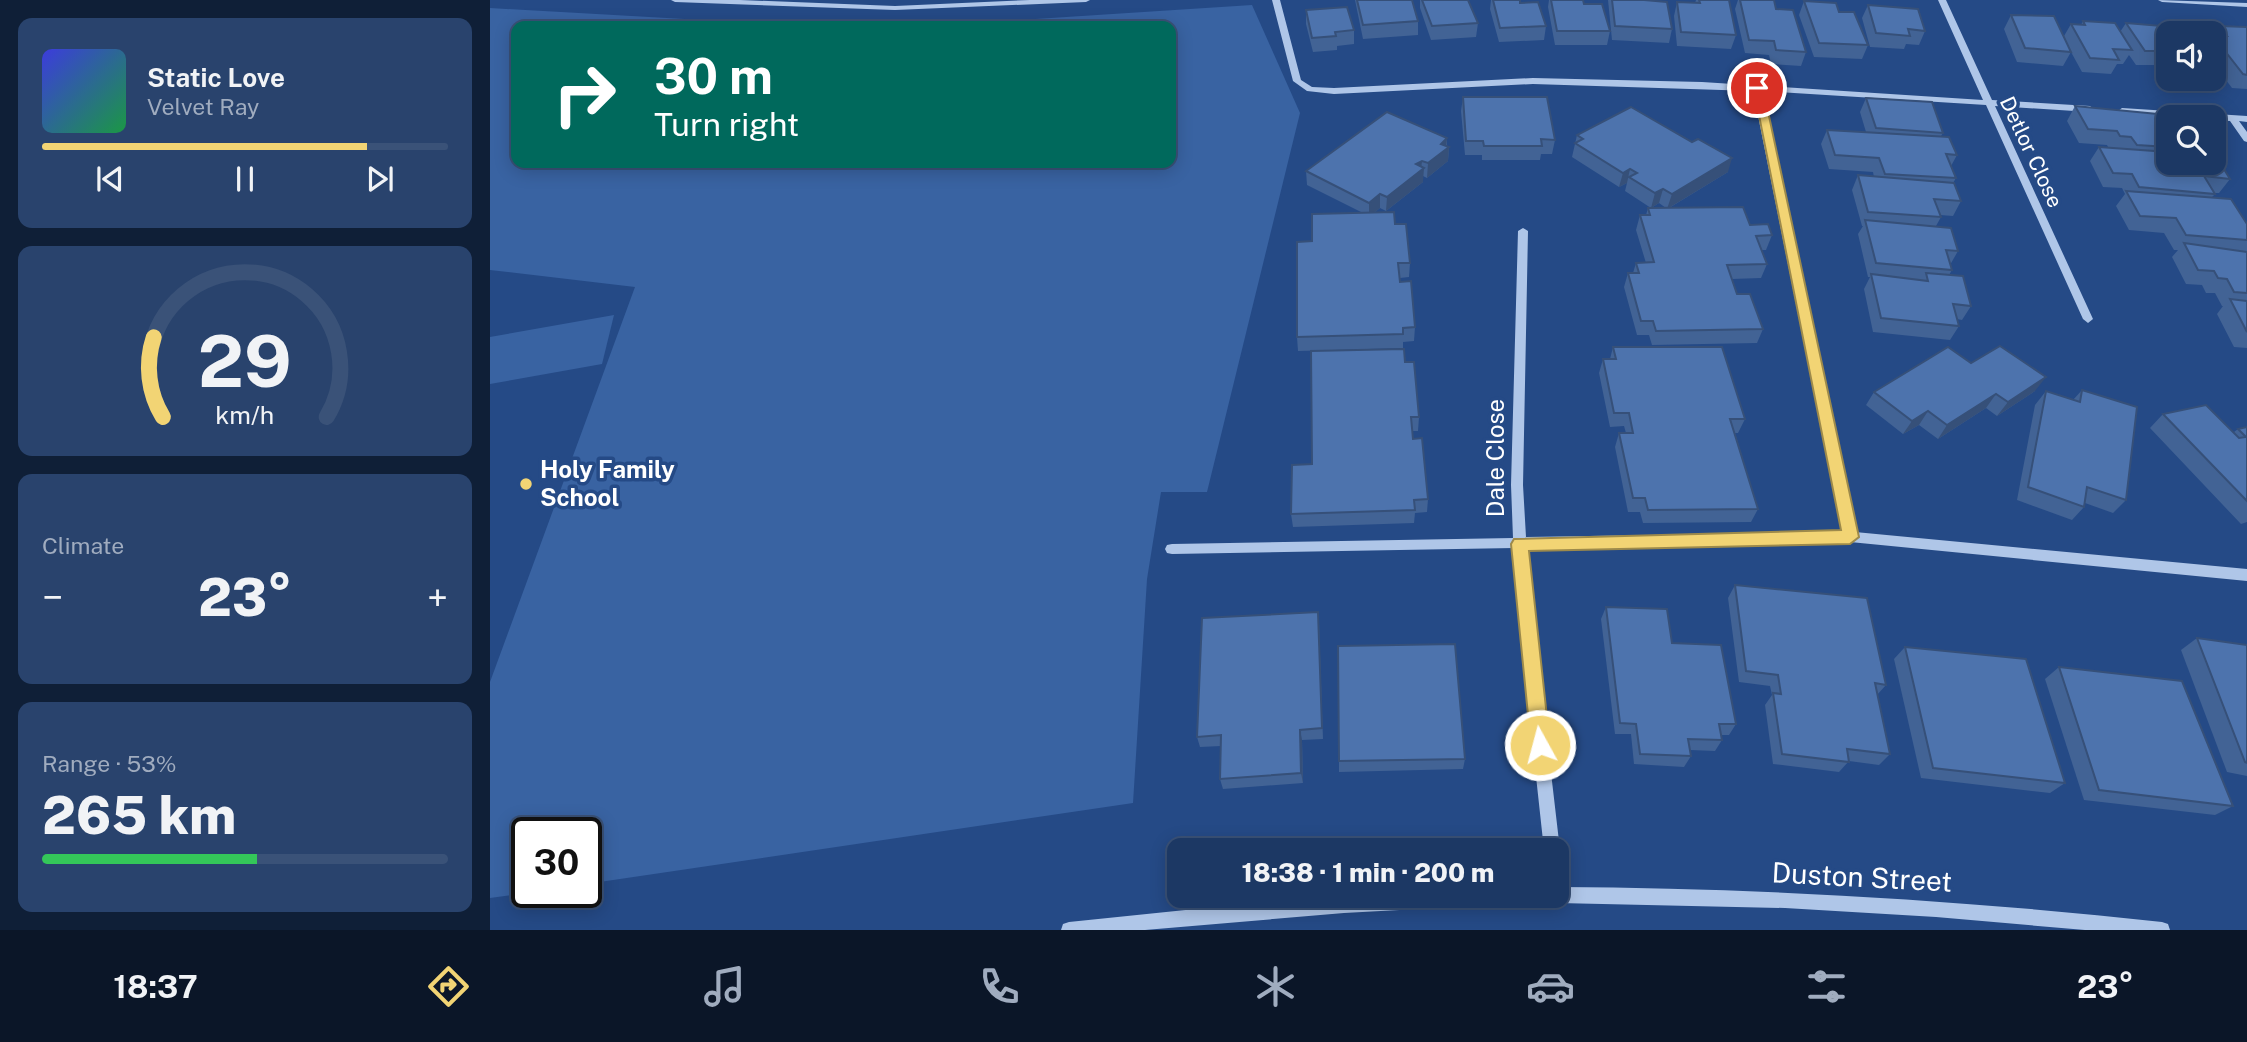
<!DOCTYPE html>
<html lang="en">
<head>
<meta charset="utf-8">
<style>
	:root { --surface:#1c3864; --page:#29436d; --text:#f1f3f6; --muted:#a0acbf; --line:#3a5278; --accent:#f2d474 }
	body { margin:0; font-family:"Public Sans",sans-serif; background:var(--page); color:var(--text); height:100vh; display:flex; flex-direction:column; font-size:26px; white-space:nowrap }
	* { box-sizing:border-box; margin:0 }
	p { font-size:23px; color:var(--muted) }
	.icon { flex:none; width:38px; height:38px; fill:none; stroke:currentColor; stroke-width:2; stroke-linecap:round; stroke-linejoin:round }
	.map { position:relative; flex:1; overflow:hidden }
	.sheet { display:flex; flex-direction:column; gap:18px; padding:18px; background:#0f1f37; width:490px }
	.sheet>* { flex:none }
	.top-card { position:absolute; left:21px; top:21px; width:665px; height:147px; border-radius:14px; box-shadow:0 4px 18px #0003,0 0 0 2px var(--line); background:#00695c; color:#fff; overflow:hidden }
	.tools { position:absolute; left:1666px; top:21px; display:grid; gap:14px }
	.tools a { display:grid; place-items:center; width:70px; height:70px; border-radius:14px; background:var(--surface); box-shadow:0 4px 18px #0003,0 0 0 2px var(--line); font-size:35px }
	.speed { position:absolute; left:21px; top:817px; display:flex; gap:14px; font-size:35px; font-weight:700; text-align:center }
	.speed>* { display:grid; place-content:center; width:91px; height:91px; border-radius:50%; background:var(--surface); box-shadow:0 4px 18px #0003,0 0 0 2px var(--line); line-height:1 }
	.speed .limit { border:4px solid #111; border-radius:10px; background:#fff; color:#111 }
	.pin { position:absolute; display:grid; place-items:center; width:60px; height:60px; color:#fff; margin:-30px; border:4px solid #fff; border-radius:50%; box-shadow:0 2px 7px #0007 }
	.me { position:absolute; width:77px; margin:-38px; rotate:353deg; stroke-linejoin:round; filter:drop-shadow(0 0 5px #0008) }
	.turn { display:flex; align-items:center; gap:24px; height:147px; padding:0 28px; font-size:32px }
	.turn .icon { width:91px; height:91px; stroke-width:2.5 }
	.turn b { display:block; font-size:49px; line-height:60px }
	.big { font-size:52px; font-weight:800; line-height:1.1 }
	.sheet .tile { flex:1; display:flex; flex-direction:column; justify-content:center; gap:10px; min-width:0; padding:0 24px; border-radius:14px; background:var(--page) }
	.sheet .dial { align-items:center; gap:0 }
	.dial svg { height:182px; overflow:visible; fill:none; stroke:var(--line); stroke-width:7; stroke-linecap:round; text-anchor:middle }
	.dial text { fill:var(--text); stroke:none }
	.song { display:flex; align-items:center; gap:21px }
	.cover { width:84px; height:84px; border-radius:10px; background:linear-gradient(135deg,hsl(240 70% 55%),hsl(140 70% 35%)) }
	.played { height:7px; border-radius:4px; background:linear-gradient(90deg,var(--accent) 80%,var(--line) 80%) }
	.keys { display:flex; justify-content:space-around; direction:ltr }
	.heat { display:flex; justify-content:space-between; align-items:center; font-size:38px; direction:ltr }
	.charge { height:10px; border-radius:5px; background:linear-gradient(90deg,#34c759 53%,var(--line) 0) }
	.trip { position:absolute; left:677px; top:838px; width:402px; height:70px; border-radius:14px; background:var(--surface); box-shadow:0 4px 18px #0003,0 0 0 2px var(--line); font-weight:800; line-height:70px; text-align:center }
	.menu { display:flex; height:112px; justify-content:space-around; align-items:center; background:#0b1628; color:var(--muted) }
	.menu .icon { width:49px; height:49px }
	.menu .selected { color:var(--accent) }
	.menu b { font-size:32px; color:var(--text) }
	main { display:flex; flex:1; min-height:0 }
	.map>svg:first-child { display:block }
	.green { fill:#3963a2 }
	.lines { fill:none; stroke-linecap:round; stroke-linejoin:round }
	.minor { fill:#afc6e8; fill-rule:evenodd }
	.wall { fill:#426395 }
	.shaded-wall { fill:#365079 }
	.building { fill:#4d73ad; stroke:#365079; stroke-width:2 }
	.route { fill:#f2d474; stroke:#9d8a4b; stroke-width:2 }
	.poi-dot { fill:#f2d474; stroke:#254a86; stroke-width:2.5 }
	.labels { text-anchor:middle; stroke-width:7; stroke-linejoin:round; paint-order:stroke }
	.far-street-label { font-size:21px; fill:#fff; stroke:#254a86 }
	.street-label { font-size:24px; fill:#fff; stroke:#254a86 }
	.poi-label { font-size:24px; font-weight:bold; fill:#fff; stroke:#254a86; text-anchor:start }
	.near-street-label { font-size:28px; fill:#fff; stroke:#254a86 }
</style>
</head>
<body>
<main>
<section class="sheet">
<div class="tile">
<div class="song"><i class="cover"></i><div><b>Static Love</b><p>Velvet Ray</p></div></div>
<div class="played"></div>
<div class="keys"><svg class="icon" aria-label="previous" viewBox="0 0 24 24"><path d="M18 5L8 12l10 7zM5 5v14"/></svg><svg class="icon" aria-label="pause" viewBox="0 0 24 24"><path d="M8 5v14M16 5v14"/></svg><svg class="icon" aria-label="next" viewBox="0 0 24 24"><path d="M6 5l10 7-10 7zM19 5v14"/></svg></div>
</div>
<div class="tile dial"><svg viewBox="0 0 100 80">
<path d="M14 69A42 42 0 1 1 86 69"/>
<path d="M14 69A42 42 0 0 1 10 34" stroke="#f2d474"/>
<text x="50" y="56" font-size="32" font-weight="700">29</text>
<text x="50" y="72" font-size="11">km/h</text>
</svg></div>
<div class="tile"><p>Climate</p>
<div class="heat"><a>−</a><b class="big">23°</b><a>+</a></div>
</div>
<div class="tile"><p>Range · 53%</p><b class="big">265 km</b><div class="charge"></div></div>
</section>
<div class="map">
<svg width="1757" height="930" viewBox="0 0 1757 930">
	<rect width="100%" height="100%" fill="#254a86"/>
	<g class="green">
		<path d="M762,5L810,113L717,492H671L657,579L643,803L96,884V833H37L38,893L0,898V682L145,287L0,270V8L319,26H26V163H681V26H439Z"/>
		<path d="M124,315L112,364L0,384V337Z"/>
	</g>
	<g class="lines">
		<g class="minor">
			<path d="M181,0H250L405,6L540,0H600L596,2L405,10L185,2Z"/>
			<path d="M782,0H790L811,80L822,87L844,88L1043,78L1212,82L1493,100L1448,0H1456L1502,100L1600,106L1604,109L1600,112L1505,106L1603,319L1598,323L1593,319L1496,105L1272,91L1365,532L1757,569V581L1360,542L1037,548L1040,592L1070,850L1068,856V850H1054L1026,592L1024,548L682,554L677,553L675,549L677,545L682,544L1023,538L1021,485L1028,231L1033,228L1038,231L1033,485L1036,537L1352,532L1263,91L1043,84L844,94L817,91L803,81Z"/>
			<path d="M1668,0L1757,3V7L1672,2Z"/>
			<path d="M1632,108L1757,116V122L1749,121L1757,132V142L1754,141L1740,121L1724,120V117H1686L1629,113L1628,111Z"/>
			<path d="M1068,887C1270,888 1471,900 1672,922L1678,924L1680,930H1595L1446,917L1295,908L1068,903L1062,901L1060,896H1068Z"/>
			<path d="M858,896H1028L1026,902L1020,904L854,913L655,930H571L573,924L579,922L744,905Z"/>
		</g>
	</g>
	<g class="wall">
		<path d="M865,0H922L928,21V35L873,39L866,5Z"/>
		<path d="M930,0H978L988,23L986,37L941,40L930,8Z"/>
		<path d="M1001,0H1030V3L1056,26L1054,40L1009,42L1000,9Z"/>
		<path d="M1059,0H1093L1094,4L1120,31L1117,45H1065L1058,7Z"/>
		<path d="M1118,0H1154L1182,29L1179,43L1122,40Z"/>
		<path d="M1206,0H1239L1246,35L1241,49L1187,46L1184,16L1187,2L1205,3Z"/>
		<path d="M1248,0H1284L1286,9L1316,52L1311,66L1281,64L1279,55L1255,53L1245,9Z"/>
		<path d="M1314,1L1349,12L1378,45L1372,59L1324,57L1309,15Z"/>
		<path d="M1378,5L1435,31L1429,45L1416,44L1414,49L1380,47L1372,18Z"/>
		<path d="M816,10L864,30V44L847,46V50L823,52L816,24Z"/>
		<path d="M1521,15L1574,36L1581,24L1591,25L1593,21L1630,32L1636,23L1678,33V65H1646L1639,55L1633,64H1627L1621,74L1592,72L1581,52L1573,66L1527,62L1514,29Z"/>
		<path d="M1729,26L1757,27V89L1742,88L1724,64L1723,33Z"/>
		<path d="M973,97L1065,140L1062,154H1051L1050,160H992V155H975L971,111Z"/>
		<path d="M1376,98L1453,133L1451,136L1467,155L1461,166L1466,178L1463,183L1471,201L1463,216L1450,215L1451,217L1446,226L1468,251L1460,265L1462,270L1459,275L1481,306L1472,320L1467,319L1469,326L1460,340L1383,332L1374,289L1380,277H1378L1368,234L1373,226H1372L1362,190L1368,175L1384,177L1383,172L1339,169L1331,144L1337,130L1376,132L1370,112Z"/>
		<path d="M1585,106L1678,117V163L1740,179L1729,193H1724L1725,194L1722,197L1757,224V348L1744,347L1727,314L1733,306H1732L1725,293H1716L1712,285L1696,284L1682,257L1688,250H1684L1674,233L1639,230L1626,206L1635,194L1632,188L1613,187L1600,161L1609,147H1618L1617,145L1589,143L1577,121Z"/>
		<path d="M1087,135L1238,172L1179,208L1260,225L1282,235L1276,250H1271L1277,264L1271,278L1242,279L1247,294L1273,329L1267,343L1162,345L1159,335H1147L1134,287L1138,273H1143L1146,263H1156L1146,230L1150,215H1156L1158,208H1176L1169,203L1161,208L1135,191L1137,183L1129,187L1082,157Z"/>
		<path d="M957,138V146L959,147L958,161L937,178L933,176V182L896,211L890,208L885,212L905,224L920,263L919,277L910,278V282L925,327L924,341L913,342V348L808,351L807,337L871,212L817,185L816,171Z"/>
		<path d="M1123,347L1255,419L1248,433H1245L1268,509L1261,522L1153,523L1150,512H1138L1125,447L1129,433H1136L1134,426L1120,427L1109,373L1113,359H1120Z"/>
		<path d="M915,362L929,417L928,431H922L923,439L938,499L937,512L925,513L924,523L803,527L801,514L822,464Z"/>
		<path d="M1481,363L1545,391L1507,416L1496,408L1448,439L1429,425L1413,434L1376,405L1384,392Z"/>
		<path d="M1592,390L1636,500L1623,513L1595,503L1594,507L1582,520L1527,500L1545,405L1556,391L1583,400Z"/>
		<path d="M1673,414L1744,432L1748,429L1757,427V522L1751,524L1660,428Z"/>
		<path d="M1245,585L1396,685L1387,695L1400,754L1389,765L1359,761L1349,772L1283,764L1275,705L1282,695L1280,686L1249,682L1238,598Z"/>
		<path d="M1116,607L1182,643L1246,724L1239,735H1231L1232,740L1225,751L1200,750L1201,756L1194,767L1144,764L1141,734H1125L1111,619Z"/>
		<path d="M829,624L833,739L812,740L813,783L733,789L730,779L731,746L710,747L707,737Z"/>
		<path d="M1707,638L1757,645V776L1737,772L1691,650Z"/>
		<path d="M1415,647L1575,783L1560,793L1431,778L1404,659Z"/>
		<path d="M1569,667L1743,806L1725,815L1594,800L1555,679Z"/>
		<path d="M975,759L973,769L849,772V761Z"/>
	</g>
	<g class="shaded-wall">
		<path d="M957,138L956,149L959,147L958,161L937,178L938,163L951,144Z"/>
		<path d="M1242,158L1238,172L1177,209L1182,194Z"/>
		<path d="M932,161L931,170L934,168L933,182L896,211L897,197L926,164Z"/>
		<path d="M1140,169L1137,183L1129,187L1133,173Z"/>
		<path d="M1173,189L1169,203L1161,208L1165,193Z"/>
		<path d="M890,194V208L879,217V203Z"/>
		<path d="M1556,377L1545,391L1507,416L1518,402Z"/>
		<path d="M1506,394L1496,408L1448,439L1457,425Z"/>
		<path d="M1438,411L1429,425L1413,434L1422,421Z"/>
		<path d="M810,730L812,740L813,783L811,773Z"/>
	</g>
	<g class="building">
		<path d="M867,0H922L928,21L873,25Z"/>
		<path d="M932,0H978L988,23L942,26Z"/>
		<path d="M1003,0H1030V3L1048,2L1056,26L1010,28Z"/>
		<path d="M1061,0H1093L1094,4H1112L1120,31H1067Z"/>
		<path d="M1122,0H1154L1177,2L1182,29L1125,26Z"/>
		<path d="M1209,0H1239L1246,35L1191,32L1187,2L1210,3Z"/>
		<path d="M1250,0H1284L1286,9L1303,10L1316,52L1286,50L1284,41L1259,40Z"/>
		<path d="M1314,1L1346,3L1349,12H1364L1378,45L1329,43Z"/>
		<path d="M1378,5L1428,9L1435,31L1418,29L1420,36L1386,33Z"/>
		<path d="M857,7L864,30L845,32L846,36L822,38L816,10Z"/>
		<path d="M1521,15L1564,16L1581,52L1535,48Z"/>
		<path d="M1593,21L1625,23L1642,50L1623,49L1629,60L1600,58L1581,24L1595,25Z"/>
		<path d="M1636,23L1684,27L1689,33H1678V51H1655Z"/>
		<path d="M1729,26L1757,27V75L1753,74L1724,37V36H1737Z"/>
		<path d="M973,97H1057L1065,140L1051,139L1052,146H994L993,141H976Z"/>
		<path d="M1376,98L1442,102L1453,133L1386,128Z"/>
		<path d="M1585,106L1699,117H1678V147L1647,145L1641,137L1630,136L1627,131L1598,129Z"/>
		<path d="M1141,107L1202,142L1208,139L1242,158L1182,194L1173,189L1165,193L1139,177L1147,173L1140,169L1133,173L1085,143L1093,139L1087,135Z"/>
		<path d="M897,112L957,138L951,144L959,147L938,163L932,161L926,164L934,168L897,197L890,194L879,203L816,171Z"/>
		<path d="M1337,130L1459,137L1467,155L1456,154L1466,178L1395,174L1389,158L1345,155Z"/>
		<path d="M1609,147L1678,152V163H1724V156H1726L1740,179L1714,176L1725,194L1649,187L1642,174L1623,173Z"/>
		<path d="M1368,175L1464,183L1471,201L1444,199L1451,217L1378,212Z"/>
		<path d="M1636,191L1741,199L1757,224V240L1696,235L1686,218L1650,216Z"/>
		<path d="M1253,207L1260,225L1278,224L1282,235L1266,236L1277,264L1237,265L1247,294H1260L1273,329L1166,331L1163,321H1151L1138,273H1149L1146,263L1164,262L1150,215H1160L1158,208Z"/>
		<path d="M904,212L905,224H916L920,263H908L910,282L921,281L925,327L913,328V334L807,337V242L822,241V214Z"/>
		<path d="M1375,220L1461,228L1468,251L1456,250L1462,270L1386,263Z"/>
		<path d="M1694,243L1757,252V293L1744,292L1737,279L1728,278L1724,271L1708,270Z"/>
		<path d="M1436,273L1473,276L1481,306L1463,304L1469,326L1391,318L1381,274L1438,281Z"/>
		<path d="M1740,299L1757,301V332Z"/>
		<path d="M1510,346L1556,377L1518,402L1506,394L1457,425L1438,411L1422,421L1384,392L1458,347L1481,363Z"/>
		<path d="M1123,347H1232L1255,419H1240L1268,509L1158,510L1155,498H1143L1129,433H1143L1139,413H1124L1113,359H1126Z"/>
		<path d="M914,349L915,362H924L929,417H921L923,439L932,438L938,499L924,500L925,510L801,514L802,465L822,464L821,351Z"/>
		<path d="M1592,390L1647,407L1636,500L1597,487L1594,507L1538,487L1556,391L1590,402Z"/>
		<path d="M1716,405L1749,438L1756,437L1748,429L1757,427V501L1673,414Z"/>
		<path d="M1245,585L1377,598L1396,685L1385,683L1400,754L1357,749L1359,762L1292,754L1283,693L1291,694L1288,675L1256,671Z"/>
		<path d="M1116,607L1177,609L1182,643L1231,645L1246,724H1229L1232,740L1198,739L1201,756L1150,754L1146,724L1130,723Z"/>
		<path d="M828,612L832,728L810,730L811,773L730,779L731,735L707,737L712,618Z"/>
		<path d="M1707,638L1757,645V763L1755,762Z"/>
		<path d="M965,644L975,759L849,761L848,646Z"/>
		<path d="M1415,647L1536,659L1575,783L1443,768Z"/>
		<path d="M1569,667L1692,681L1743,806L1609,790Z"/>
	</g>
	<path class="route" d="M1263,85L1273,88L1369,537L1360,544L1039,551L1060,745L1057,752L1050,755L1043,752L1041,745L1021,544L1024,539L1351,530Z"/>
	<circle class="poi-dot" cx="36" cy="484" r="7"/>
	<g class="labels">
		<g class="far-street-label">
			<text transform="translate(1541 152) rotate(65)" y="7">Detlor Close</text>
		</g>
		<g class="street-label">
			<text transform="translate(1006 458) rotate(-90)" y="8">Dale Close</text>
		</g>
		<g class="poi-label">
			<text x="50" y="478">Holy Family<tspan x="50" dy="28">School</tspan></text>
		</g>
		<g class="near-street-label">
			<text transform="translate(1372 877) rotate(3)" y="10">Duston Street</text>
		</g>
	</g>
</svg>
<div class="tools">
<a><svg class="icon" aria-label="sound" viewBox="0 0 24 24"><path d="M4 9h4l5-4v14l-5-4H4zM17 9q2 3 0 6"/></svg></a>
<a><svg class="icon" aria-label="search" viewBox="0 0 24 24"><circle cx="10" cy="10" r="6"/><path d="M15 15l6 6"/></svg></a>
</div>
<div class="speed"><div class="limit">30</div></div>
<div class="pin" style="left:1267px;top:88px;background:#d93025"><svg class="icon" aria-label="arrive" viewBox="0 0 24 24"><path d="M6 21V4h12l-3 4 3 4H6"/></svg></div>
<svg class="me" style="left:1050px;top:745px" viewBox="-20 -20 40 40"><circle r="17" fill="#f2d474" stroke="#fff" stroke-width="3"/><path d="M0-11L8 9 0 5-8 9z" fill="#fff"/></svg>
<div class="trip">18:38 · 1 min · 200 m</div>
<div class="top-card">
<div class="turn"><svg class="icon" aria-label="right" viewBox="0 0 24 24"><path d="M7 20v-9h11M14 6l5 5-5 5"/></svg><div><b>30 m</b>Turn right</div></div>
</div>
</div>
</main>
<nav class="menu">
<b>18:37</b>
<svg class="icon selected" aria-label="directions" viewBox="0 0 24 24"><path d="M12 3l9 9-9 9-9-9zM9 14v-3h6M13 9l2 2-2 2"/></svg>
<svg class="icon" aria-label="music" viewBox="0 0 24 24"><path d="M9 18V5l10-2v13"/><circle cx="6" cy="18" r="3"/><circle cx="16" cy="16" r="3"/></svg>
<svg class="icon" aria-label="phone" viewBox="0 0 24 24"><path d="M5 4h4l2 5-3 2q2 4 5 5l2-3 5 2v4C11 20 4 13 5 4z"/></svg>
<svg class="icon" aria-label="climate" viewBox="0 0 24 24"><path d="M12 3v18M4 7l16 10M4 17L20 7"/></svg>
<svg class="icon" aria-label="car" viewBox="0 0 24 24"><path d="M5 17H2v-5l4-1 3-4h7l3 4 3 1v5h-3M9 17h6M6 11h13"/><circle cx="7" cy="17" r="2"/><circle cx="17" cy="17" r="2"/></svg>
<svg class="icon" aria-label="filters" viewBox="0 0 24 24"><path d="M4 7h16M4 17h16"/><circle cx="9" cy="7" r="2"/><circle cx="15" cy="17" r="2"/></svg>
<b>23°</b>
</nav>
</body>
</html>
